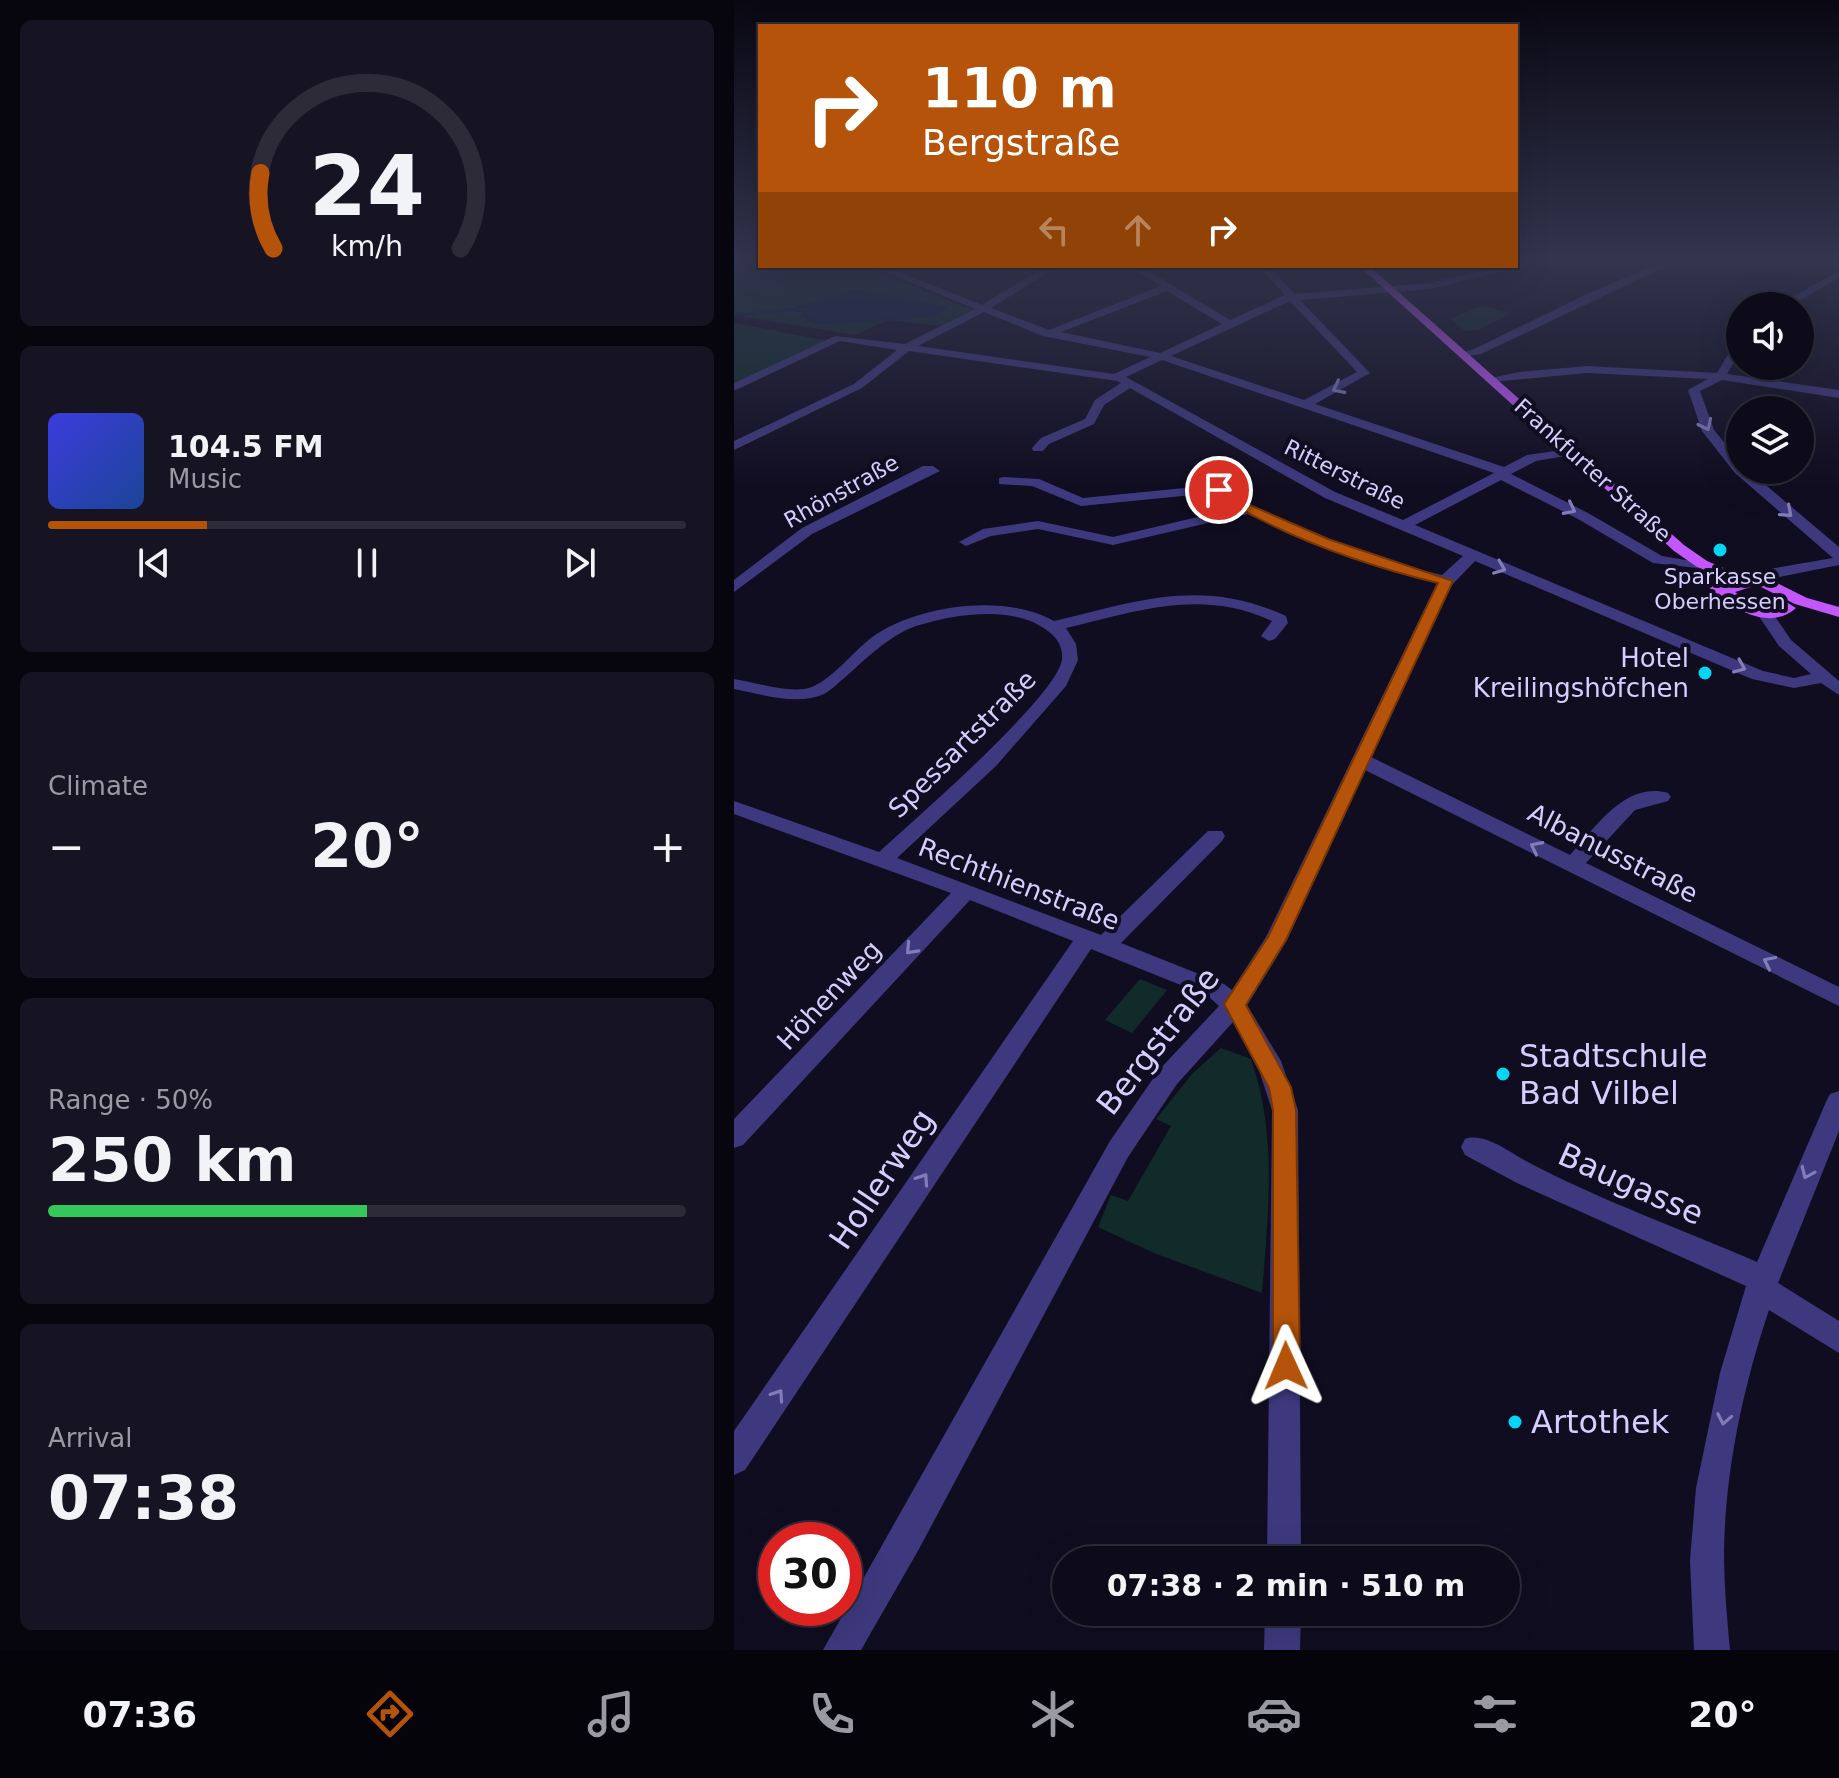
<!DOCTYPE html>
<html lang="en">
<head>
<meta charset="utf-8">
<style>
	:root { --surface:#0d0a19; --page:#161322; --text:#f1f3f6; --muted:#9a9aa2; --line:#2d2b38; --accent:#b45309 }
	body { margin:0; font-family:"DejaVu Sans",sans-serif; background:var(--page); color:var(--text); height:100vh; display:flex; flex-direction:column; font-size:30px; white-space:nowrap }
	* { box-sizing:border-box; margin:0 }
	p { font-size:26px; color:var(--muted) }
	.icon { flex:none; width:44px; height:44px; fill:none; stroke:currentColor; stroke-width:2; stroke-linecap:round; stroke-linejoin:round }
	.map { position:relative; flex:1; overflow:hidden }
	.panel { display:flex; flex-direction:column; gap:20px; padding:20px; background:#07060e; width:734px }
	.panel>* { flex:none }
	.banner { position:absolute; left:24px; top:24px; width:760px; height:244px; border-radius:0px; box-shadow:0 8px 32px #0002,0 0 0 2px var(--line); background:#b45309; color:#fff; overflow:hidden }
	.buttons { position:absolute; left:992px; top:292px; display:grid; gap:16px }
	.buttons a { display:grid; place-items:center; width:88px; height:88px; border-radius:50%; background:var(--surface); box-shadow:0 8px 32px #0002,0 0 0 2px var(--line); font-size:40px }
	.speed { position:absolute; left:24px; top:1522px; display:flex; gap:16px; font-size:40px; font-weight:700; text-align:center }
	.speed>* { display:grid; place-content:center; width:104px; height:104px; border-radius:50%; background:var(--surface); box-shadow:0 8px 32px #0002,0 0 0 2px var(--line); line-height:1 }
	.speed .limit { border:12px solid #d22; background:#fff; color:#111 }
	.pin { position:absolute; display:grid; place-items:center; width:68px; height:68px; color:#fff; margin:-34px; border:4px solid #fff; border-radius:50%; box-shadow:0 2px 8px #0007 }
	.me { position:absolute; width:88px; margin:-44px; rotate:359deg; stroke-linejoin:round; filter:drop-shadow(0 0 6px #0008) }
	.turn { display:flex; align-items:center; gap:28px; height:168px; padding:0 32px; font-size:36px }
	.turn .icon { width:104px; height:104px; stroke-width:2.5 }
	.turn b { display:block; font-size:56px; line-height:68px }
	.lanes { display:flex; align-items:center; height:76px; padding:0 32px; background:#0003; justify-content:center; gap:40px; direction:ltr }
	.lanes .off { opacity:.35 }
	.big { font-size:60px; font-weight:700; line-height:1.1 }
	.panel .card { flex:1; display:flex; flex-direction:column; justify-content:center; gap:12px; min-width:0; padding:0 28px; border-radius:12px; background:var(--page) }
	.panel .dial { align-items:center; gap:0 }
	.dial svg { height:208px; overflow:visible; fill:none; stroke:var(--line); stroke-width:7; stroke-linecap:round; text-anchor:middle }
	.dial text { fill:var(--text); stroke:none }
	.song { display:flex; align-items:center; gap:24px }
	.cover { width:96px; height:96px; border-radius:12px; background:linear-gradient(135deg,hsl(240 70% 55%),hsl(220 70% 35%)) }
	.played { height:8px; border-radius:4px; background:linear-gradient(90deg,var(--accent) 25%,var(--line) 25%) }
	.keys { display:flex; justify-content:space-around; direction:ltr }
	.heat { display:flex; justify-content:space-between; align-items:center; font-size:44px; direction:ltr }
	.charge { height:12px; border-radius:6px; background:linear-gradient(90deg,#34c759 50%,var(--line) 0) }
	.trip { position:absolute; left:318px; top:1546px; width:468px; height:80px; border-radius:40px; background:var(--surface); box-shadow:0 8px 32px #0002,0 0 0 2px var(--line); font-weight:700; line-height:80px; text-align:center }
	.tabs { display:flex; height:128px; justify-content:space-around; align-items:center; background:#05040a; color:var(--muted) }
	.tabs .icon { width:56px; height:56px }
	.tabs .active { color:var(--accent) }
	.tabs b { font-size:36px; color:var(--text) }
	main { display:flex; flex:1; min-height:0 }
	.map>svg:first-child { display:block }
	.green { fill:#112b2b; fill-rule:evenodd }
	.water { fill:#0a1b3d }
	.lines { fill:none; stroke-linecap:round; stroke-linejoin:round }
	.stream { stroke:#0a1b3d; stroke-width:3 }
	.minor { fill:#3e397f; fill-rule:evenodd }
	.major { fill:#c357fd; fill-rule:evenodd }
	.oneway { stroke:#827cb8 }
	.route { fill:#b45309; stroke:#753606; stroke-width:2 }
	.poi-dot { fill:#03d6f5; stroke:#110d21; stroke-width:3 }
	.labels { text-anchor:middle; stroke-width:8; stroke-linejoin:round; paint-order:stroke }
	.far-street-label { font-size:22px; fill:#d5cefe; stroke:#110d21 }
	.far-poi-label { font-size:22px; fill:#d5cefe; stroke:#110d21 }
	.poi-label { font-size:26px; fill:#d5cefe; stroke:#110d21; text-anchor:end }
	.street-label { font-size:26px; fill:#d5cefe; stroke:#110d21 }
	.near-street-label { font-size:32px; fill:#d5cefe; stroke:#110d21 }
	.near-poi-label { font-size:32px; fill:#d5cefe; stroke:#110d21; text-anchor:start }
</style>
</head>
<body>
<main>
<section class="panel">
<div class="card dial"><svg viewBox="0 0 100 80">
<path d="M14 69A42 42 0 1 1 86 69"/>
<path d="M14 69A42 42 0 0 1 9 40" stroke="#b45309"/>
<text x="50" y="56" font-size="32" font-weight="700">24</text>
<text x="50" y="72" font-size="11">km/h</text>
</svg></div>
<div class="card">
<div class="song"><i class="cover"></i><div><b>104.5 FM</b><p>Music</p></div></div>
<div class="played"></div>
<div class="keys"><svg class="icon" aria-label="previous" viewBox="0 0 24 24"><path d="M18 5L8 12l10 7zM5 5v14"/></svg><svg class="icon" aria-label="pause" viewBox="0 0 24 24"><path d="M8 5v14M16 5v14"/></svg><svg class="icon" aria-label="next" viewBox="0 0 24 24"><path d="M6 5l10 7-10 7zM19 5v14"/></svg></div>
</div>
<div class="card"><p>Climate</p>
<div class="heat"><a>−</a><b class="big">20°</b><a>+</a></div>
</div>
<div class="card"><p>Range · 50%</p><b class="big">250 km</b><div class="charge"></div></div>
<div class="card"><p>Arrival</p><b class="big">07:38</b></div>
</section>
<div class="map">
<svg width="1105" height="1650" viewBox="0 0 1105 1650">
	<rect width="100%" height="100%" fill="#110d21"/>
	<g class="green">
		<path d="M0,256H26V266H130L239,310L207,326L154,320L121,335L0,315ZM121,290L148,293L214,308L196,317L89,324H80L68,315L70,312H61L59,308Z"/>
		<path d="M746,306L777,313L744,330L731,331L717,319Z"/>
		<path d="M0,323L94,341L0,384Z"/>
		<path d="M406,979L433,990L398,1033L371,1020Z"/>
		<path d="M487,1048L517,1059C544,1136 534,1214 528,1293L420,1253L364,1227L377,1195L394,1201L437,1126L422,1119L459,1073Z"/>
	</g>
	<path class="water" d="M121,290L148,293L214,308L196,317L89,324H80L75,318L66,314L70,312L57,311L96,296Z"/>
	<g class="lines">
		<path class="stream" d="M0,315L64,309"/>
		<g class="minor">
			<path d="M800,256H813L784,268L696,289L566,300L636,373L581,404L770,467L793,455L843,448V454L802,461L777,474L854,513L928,556L963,562V568L919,563L844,519L767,480L681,525L1029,671L1060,678L1077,674L1045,646L1022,612L1024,609H1036L1057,640L1105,681V695L1087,683L1060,688L1018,679L741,561L715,588L637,757L836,855C861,828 891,781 934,793L937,797L934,801L901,810L852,863L1105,987V1006L631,770L553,940L513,1005L547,1061L564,1110L567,1560H533L538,1110L522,1061L499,1022L443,1084L394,1157L185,1549L127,1650H89L376,1141L425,1070L485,1006L474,996L357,949L11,1470L0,1475V1431L339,941L236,900L9,1145L0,1148V1119L217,893L0,814V801L145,852C179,821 322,697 328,660C330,641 316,631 301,623C267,607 217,615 182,626C154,636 131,660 109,679C103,684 96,691 90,694C63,706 27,694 0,689V679C22,682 59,696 80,686C101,676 119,652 137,638C182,605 271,593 320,621C404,601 468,577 552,616L554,623L541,639L535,641L527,636L538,621C467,588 404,611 332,628L342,644L344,660L332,686L262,766L163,858L367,935L474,831H488L491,836L488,841L387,943L490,984L498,990L532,937L703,583L660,572L585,545L513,514L379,545L304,529L257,536L232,546L225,542L249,529L304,521L379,537L502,508L479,493L347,506L298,486L265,484V478L270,477L305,479L349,498L481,485L519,506L595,539L670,566L708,575L729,556L591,498L396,388L370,405L360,424L315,444L309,451H299L298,448L307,438L351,419L361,400L387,383L383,381L175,351L128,388L0,450V441L120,384L163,350L106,341L4,389L0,390V383L101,336L171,344L241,309L137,266H150L248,305L312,266H324L257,308L315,330L427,286L395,266H406L496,320L551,295L524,266H534L561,294L696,283L769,266H782V262ZM433,291L488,324L426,353L327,332ZM556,301L623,372L570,400L437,356ZM250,312L309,336L416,357L380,374L184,346ZM428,360L760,473L669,520L601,492L392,377Z"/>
			<path d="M942,256H954L747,354L729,357L724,354L740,349L853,294Z"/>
			<path d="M1105,271V278L1055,306H1043Z"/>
			<path d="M1006,340V352L993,374L1105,390V398L988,380L966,391L980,430L1006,462V470H1014L1105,547V565L1040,578L1019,586L1014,584V578L1036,569L1099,558L1001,473L968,431L954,390L974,379L853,373L758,382L752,379L785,372L853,366L983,373L1002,341Z"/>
			<path d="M189,466H199L206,471L78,534L0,592V580L68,528Z"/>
			<path d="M1105,1091V1131L1044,1283L1105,1321V1353L1035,1310C1009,1387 991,1471 990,1552C990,1584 993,1617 996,1650H960L956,1560L962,1488L986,1373L1012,1286L783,1183L731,1155L727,1147L731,1139C750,1132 775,1152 792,1161C865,1200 947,1229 1023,1262L1092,1102L1096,1094Z"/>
			<path d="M531,1612H567L566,1650H530Z"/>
		</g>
		<path class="major" d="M625,266H635L950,545L973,561L1011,577L1037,580L1073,598L1105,607V617L1061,604L1023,585L1001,592C1020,607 1031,609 1054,603L1062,608C1032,635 988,602 967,579L975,574L992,584L997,582L963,567L940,551Z"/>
	</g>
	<defs><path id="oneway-chevron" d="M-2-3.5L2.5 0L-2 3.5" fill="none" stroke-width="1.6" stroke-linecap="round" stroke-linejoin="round" transform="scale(2)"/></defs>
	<g class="oneway">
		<use href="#oneway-chevron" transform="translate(604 388) rotate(153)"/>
		<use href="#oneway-chevron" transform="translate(972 425) rotate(64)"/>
		<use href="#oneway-chevron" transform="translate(836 509) rotate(27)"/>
		<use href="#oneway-chevron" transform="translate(1053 512) rotate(41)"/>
		<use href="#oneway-chevron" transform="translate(766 568) rotate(22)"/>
		<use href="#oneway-chevron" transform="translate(1006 667) rotate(23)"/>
		<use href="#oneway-chevron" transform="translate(802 847) rotate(-153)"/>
		<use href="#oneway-chevron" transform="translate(177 949) rotate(133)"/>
		<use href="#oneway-chevron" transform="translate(1035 962) rotate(-154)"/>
		<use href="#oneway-chevron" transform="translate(1073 1173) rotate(114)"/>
		<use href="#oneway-chevron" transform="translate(189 1179) rotate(-56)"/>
		<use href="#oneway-chevron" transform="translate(44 1395) rotate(-56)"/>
		<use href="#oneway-chevron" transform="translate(990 1419) rotate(101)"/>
	</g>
	<linearGradient id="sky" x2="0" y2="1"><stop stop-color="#090712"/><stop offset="0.53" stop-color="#32354e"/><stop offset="1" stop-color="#32354e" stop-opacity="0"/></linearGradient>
	<rect width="1105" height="487" fill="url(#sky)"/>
	<path class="route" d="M480,488H489L518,506L594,539L719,581L552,940L512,1005L557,1087L562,1110L566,1366L562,1376L552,1380L543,1376L539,1366V1110L535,1088L490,1004L534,937L704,583C627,564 547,536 480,493Z"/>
	<g class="poi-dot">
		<circle cx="986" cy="550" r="8"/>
		<circle cx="971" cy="673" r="8"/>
		<circle cx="769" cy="1074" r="8"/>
		<circle cx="781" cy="1422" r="8"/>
	</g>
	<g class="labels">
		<g class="far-street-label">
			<text transform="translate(859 470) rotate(42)" y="8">Frankfurter Straße</text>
			<text transform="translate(611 474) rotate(26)" y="8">Ritterstraße</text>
			<text transform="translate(107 491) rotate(-29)" y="8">Rhönstraße</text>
		</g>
		<g class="far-poi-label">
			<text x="986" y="584">Sparkasse<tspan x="986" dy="25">Oberhessen</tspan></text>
		</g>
		<g class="poi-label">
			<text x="955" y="667">Hotel<tspan x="955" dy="30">Kreilingshöfchen</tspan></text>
		</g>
		<g class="street-label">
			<text transform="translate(228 744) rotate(-45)" y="9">Spessartstraße</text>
			<text transform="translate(879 853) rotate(27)" y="9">Albanusstraße</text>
			<text transform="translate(285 884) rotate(21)" y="9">Rechthienstraße</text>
			<text transform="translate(95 995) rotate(-47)" y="9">Höhenweg</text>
		</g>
		<g class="near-street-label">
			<text transform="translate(424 1041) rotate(-52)" y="11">Bergstraße</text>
			<text transform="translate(148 1179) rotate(-56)" y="11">Hollerweg</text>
			<text transform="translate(897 1184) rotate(24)" y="11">Baugasse</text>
		</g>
		<g class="near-poi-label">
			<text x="785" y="1067">Stadtschule<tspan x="785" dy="37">Bad Vilbel</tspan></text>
			<text x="797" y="1433">Artothek</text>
		</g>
	</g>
</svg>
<div class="buttons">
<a><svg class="icon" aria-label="sound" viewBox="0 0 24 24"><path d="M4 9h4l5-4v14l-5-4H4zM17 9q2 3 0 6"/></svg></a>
<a><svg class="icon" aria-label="layers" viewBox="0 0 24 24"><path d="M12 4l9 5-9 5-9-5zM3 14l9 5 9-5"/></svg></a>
</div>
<div class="speed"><div class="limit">30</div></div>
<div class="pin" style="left:485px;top:490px;background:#d93025"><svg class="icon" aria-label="arrive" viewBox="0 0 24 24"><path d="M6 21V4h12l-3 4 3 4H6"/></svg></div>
<svg class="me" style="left:552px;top:1366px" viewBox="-20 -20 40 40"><path d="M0-17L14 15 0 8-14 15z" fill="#b45309" stroke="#fff" stroke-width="4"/></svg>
<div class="trip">07:38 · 2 min · 510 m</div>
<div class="banner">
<div class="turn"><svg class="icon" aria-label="right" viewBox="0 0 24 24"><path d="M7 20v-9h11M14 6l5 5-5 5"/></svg><div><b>110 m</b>Bergstraße</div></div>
<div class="lanes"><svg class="icon off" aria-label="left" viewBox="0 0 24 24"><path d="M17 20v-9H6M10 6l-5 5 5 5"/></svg><svg class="icon off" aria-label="ahead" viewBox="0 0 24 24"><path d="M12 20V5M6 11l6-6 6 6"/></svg><svg class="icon" aria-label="right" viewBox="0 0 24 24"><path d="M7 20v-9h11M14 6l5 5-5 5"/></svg></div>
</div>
</div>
</main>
<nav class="tabs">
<b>07:36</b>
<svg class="icon active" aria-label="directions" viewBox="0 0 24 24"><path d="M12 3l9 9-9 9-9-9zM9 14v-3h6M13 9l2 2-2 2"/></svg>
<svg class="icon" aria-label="music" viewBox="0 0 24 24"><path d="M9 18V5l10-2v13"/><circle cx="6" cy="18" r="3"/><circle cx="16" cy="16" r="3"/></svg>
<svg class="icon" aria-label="phone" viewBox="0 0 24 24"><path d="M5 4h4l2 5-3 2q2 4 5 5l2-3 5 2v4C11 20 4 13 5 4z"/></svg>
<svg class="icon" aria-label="climate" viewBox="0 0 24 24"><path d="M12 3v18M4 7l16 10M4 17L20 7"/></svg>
<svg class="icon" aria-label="car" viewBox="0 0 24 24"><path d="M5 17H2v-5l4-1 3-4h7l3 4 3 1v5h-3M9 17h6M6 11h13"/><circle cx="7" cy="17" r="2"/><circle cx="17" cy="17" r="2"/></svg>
<svg class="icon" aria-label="filters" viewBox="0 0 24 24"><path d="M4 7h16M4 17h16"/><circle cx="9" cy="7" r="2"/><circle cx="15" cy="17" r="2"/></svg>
<b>20°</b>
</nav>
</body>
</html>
